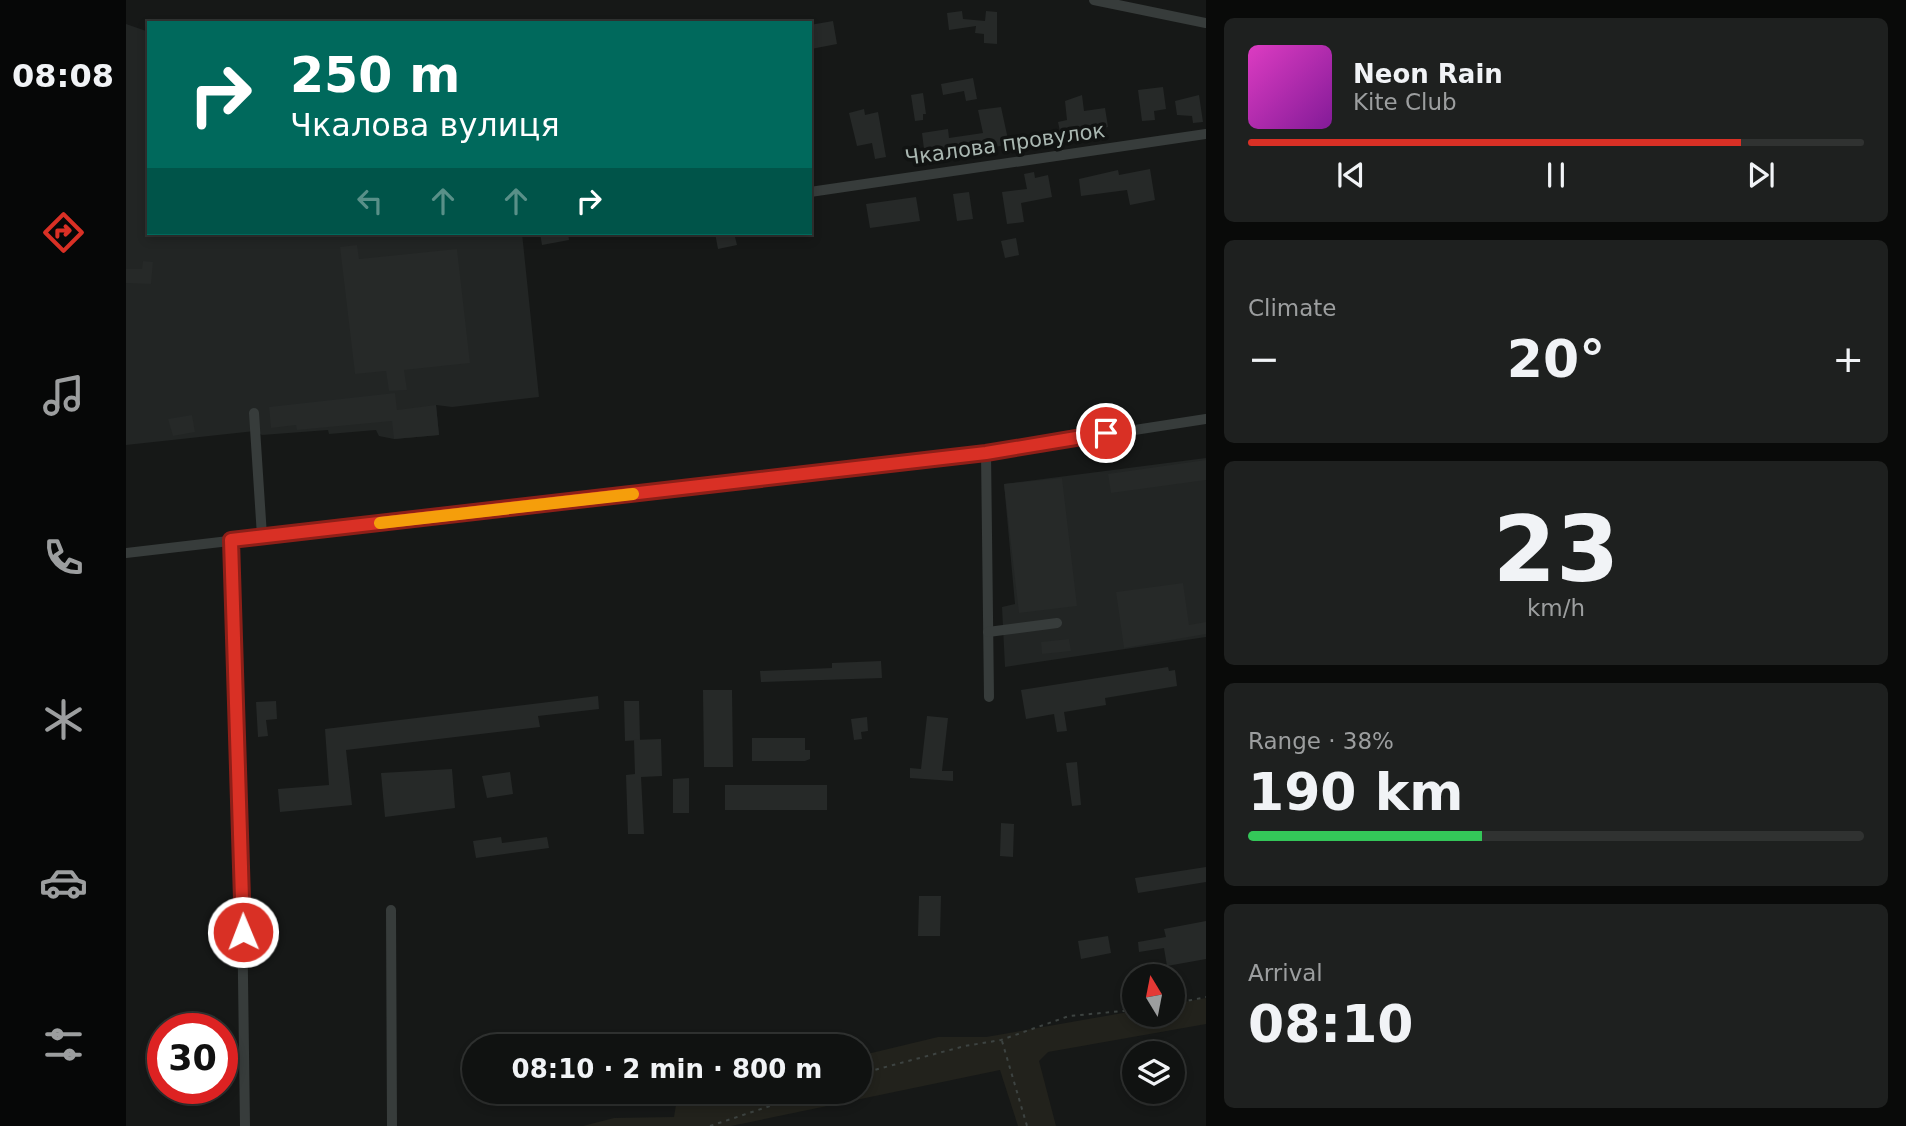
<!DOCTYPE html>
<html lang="en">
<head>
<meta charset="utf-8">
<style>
	:root { --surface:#101211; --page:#1e201f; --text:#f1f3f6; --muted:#9c9e9f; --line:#303231; --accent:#d93025 }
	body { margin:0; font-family:"DejaVu Sans",sans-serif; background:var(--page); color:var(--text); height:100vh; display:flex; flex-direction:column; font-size:26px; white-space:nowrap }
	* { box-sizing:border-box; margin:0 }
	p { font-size:23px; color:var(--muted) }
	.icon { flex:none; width:38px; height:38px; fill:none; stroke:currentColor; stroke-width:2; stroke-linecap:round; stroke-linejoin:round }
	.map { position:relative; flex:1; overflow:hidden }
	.side { display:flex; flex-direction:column; gap:18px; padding:18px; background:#090a09; width:700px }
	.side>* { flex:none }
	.hud { position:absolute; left:21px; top:21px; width:665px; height:214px; border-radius:0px; box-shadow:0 4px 10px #0003,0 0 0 2px var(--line); background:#00695c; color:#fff; overflow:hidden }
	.needle { width:46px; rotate:350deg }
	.controls { position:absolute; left:996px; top:964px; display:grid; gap:14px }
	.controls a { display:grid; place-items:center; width:63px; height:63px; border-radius:50%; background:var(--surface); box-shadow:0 4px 10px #0003,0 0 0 2px var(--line); font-size:35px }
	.speed { position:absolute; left:21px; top:1013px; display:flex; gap:14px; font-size:35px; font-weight:700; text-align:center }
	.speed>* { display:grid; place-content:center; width:91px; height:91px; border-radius:50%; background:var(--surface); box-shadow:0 4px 10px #0003,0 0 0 2px var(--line); line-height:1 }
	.speed .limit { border:10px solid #d22; background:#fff; color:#111 }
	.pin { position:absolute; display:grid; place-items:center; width:60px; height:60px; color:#fff; margin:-30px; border:4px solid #fff; border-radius:50%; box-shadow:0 2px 7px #0007 }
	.me { position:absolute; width:77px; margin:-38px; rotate:359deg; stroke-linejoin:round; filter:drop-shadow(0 0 5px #0008) }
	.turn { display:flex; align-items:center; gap:24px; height:147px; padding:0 28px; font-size:32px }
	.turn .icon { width:91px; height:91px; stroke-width:2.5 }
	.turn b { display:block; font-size:49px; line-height:60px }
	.lanes { display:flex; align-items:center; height:66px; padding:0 28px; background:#0003; justify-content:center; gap:35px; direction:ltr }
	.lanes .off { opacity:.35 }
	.big { font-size:52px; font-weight:700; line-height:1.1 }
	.side .widget { flex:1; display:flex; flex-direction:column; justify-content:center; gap:10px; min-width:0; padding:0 24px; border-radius:10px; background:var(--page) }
	.side .dial { align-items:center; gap:0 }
	.dial b { font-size:91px; line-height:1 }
	.song { display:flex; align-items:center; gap:21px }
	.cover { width:84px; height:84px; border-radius:10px; background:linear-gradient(135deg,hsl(310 70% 55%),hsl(290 70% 35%)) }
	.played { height:7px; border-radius:4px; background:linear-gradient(90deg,var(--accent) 80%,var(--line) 80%) }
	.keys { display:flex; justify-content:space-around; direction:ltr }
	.heat { display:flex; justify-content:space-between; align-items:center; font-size:38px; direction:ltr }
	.charge { height:10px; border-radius:5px; background:linear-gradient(90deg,#34c759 38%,var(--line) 0) }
	.trip { position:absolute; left:336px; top:1034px; width:410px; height:70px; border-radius:35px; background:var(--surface); box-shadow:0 4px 10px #0003,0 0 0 2px var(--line); font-weight:700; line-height:70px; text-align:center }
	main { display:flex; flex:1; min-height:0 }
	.tabs { display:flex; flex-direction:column; width:126px; justify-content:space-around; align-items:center; background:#060707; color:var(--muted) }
	.tabs .icon { width:49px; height:49px }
	.tabs .current { color:var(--accent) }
	.tabs b { font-size:32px; color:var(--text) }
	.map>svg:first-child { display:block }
	.built { fill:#222524 }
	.green { fill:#22221c }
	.building { fill:#262928 }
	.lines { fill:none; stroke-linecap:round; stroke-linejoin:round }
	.path { stroke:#3d4341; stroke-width:2; stroke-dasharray:3.5 5; stroke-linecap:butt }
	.minor { stroke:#373c3b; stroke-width:10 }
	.route-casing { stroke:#8d1f18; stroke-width:18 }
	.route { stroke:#d93025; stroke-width:12 }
	.slow { stroke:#f59e0b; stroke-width:12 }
	.labels { text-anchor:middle; stroke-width:7; stroke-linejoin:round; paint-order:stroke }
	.street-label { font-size:21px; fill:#a9b7b1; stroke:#111312 }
</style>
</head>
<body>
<main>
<nav class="tabs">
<b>08:08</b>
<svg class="icon current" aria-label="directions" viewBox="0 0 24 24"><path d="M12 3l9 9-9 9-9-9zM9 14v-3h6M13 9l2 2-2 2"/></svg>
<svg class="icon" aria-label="music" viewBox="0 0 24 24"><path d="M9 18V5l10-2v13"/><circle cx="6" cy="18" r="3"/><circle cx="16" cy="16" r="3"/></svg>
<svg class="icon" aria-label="phone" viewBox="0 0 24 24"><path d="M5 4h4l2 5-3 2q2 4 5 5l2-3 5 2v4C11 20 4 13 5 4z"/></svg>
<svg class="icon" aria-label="climate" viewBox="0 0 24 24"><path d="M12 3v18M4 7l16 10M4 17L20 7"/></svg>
<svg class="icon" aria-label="car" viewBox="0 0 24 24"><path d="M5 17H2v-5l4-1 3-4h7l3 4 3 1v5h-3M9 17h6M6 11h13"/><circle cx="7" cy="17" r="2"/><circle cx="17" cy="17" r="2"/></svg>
<svg class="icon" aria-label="filters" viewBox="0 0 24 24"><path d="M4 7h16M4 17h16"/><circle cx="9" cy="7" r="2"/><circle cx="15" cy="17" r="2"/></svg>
</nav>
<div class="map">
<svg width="1080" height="1126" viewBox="0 0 1080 1126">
	<rect width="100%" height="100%" fill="#161817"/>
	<g class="built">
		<path d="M0,24L23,32V233H396L413,397L326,407L310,405L313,435L268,439L253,436L250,430L203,434L202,430L136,435L129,431L0,445Z"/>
		<path d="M1080,458V637L879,667L876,607L889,604L878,484Z"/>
	</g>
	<path class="green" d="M1080,998V1024L922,1052L913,1061L930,1126H892L874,1070L605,1126H457L488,1118L548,1117L551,1099L581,1092H733V1056L812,1037H860L1008,1011V1015H1046L1047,1004Z"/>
	<g class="building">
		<path d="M836,11L837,19L859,21L860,11L871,12V44L858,43V34L849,33L850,26L823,30L821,13Z"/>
		<path d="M707,21L711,44L685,49L684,25Z"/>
		<path d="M847,78L851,99L840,101L838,91L817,95L815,84Z"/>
		<path d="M1037,87L1040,109L1028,111L1029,120L1016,121L1012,90Z"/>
		<path d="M797,93L800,114H797V120L789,121L785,95Z"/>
		<path d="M956,95L958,111L979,108L982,127L977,128L978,133L969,135V130L951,133L952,138L936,141L932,122L941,120L939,101Z"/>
		<path d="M1073,95L1077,122L1067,123L1066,116L1051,115L1049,101Z"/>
		<path d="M875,107L883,144L833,155V152L799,157L796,133L822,129L823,138L857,133L852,110Z"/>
		<path d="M738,109L739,115L752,112L760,157L749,159L746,143L731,146L723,113Z"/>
		<path d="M1024,169L1029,200L1004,205L1001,190L955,196L953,179L992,170L993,175Z"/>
		<path d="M908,172L909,178L922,175L926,197L895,203L898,222L881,224L876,192L901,189L898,174Z"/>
		<path d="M843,192L847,219L831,221L827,194Z"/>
		<path d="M790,197L794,221L744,228L740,204Z"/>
		<path d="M414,233H442L443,240L416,245Z"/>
		<path d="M589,233H608L611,245L592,249Z"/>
		<path d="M890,238L893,255L879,258L875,241Z"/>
		<path d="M231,245L233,259L331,249L344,363L278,370L281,390L263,391L260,371L229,374L214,247Z"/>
		<path d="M17,261L27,262L25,284L0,283V269H16Z"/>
		<path d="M269,393L271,410L310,405L313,435L268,439L266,421L171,430L170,425L145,428L143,407Z"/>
		<path d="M66,415L69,432L47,436L42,419Z"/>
		<path d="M1080,460V480L985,493L982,474Z"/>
		<path d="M936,478L951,606L893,613L878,484Z"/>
		<path d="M1057,583L1063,625L1080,622V634L998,648L990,592Z"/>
		<path d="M943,639L945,651L916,654L915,642Z"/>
		<path d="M755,661L756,678L635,682L634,671L706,668V663Z"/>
		<path d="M1042,667L1043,671L1049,670L1051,686L979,698L980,705L938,712L941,731L931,732L928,714L900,719L895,690Z"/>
		<path d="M577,690H606L607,767H578Z"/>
		<path d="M472,696L473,709L412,716L414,727L220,750L226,805L154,812L152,789L203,785L199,729Z"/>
		<path d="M150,701L151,719L140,720L142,736L132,737L130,702Z"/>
		<path d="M498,701H513L514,740L499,741Z"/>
		<path d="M801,716L822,718L816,771H827V781L784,778V768L795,769Z"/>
		<path d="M741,717L742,731L735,732L736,739L728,740L725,719Z"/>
		<path d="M626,738H679V750H684V759L679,761H626Z"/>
		<path d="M535,739L536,776L515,777L518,834H502L500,775L509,774L508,740Z"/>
		<path d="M951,762L955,805L946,806L940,763Z"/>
		<path d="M326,769L329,808L259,817L255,773Z"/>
		<path d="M384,772L387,794L361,798L356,776Z"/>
		<path d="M563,778V813H547V779Z"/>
		<rect x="599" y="785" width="102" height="25"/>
		<path d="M875,823L888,824L887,857L874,856Z"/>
		<path d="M375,837L376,843L421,837L423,848L350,858L347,841Z"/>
		<path d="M1080,867V882L1012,893L1009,878Z"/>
		<path d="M793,896H815L814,936H792Z"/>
		<path d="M1080,921V959L1041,966L1038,948L1013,952L1012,942L1040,937L1038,929Z"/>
		<path d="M982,936L985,953L955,959L952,941Z"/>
	</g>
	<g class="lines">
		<g class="path">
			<path d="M1046,1004L1080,997"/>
			<path d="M876,1041L901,1126"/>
			<path d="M733,1074L839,1046L875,1040L943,1016L1008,1010"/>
			<path d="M584,1126L686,1092"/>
		</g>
		<g class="minor">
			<path d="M968,0L1080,23"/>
			<path d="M684,192L1080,134"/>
			<path d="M128,413L136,536"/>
			<path d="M860,453L863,697"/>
			<path d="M105,540L116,905L119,1126"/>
			<path d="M0,553L860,453L1080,419"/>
			<path d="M862,632L931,623"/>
			<path d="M265,910L266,1126"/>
		</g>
	</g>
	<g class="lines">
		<defs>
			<path id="route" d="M117,932L105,540L860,453L980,433"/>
		</defs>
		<use href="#route" class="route-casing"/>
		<use href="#route" class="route"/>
		<path class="slow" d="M254,523L507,494"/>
	</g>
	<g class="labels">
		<g class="street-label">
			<text transform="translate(879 144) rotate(-8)" y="7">Чкалова провулок</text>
		</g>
	</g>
</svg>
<div class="controls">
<a><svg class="needle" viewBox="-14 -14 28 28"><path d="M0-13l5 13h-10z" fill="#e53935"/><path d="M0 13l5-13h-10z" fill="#9c9e9f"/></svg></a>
<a><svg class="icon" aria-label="layers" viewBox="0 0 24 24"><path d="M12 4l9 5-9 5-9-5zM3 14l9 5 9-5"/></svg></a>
</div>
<div class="speed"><div class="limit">30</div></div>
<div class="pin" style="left:980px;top:433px;background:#d93025"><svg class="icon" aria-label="arrive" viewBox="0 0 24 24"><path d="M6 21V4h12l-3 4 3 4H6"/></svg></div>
<svg class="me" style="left:117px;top:932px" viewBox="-20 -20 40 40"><circle r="17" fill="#d93025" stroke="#fff" stroke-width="3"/><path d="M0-11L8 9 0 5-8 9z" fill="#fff"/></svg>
<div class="trip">08:10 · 2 min · 800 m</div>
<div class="hud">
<div class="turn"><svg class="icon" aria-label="right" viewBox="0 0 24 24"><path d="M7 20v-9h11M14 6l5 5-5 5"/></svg><div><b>250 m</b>Чкалова вулиця</div></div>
<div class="lanes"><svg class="icon off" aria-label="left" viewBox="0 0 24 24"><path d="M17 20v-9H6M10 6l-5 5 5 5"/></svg><svg class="icon off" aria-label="ahead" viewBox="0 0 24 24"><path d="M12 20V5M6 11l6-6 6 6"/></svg><svg class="icon off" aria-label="ahead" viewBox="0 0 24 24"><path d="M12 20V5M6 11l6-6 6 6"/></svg><svg class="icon" aria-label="right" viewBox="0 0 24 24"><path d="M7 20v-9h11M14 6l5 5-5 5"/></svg></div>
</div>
</div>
<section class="side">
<div class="widget">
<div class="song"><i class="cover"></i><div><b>Neon Rain</b><p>Kite Club</p></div></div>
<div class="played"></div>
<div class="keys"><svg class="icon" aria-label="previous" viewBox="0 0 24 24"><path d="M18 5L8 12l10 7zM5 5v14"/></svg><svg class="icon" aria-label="pause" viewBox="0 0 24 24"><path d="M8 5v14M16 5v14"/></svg><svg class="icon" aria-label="next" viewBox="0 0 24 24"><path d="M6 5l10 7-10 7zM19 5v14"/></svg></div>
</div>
<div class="widget"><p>Climate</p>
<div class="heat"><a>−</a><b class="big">20°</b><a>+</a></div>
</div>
<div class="widget dial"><b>23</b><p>km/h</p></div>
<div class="widget"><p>Range · 38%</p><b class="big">190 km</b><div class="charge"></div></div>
<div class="widget"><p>Arrival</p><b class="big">08:10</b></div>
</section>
</main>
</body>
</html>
